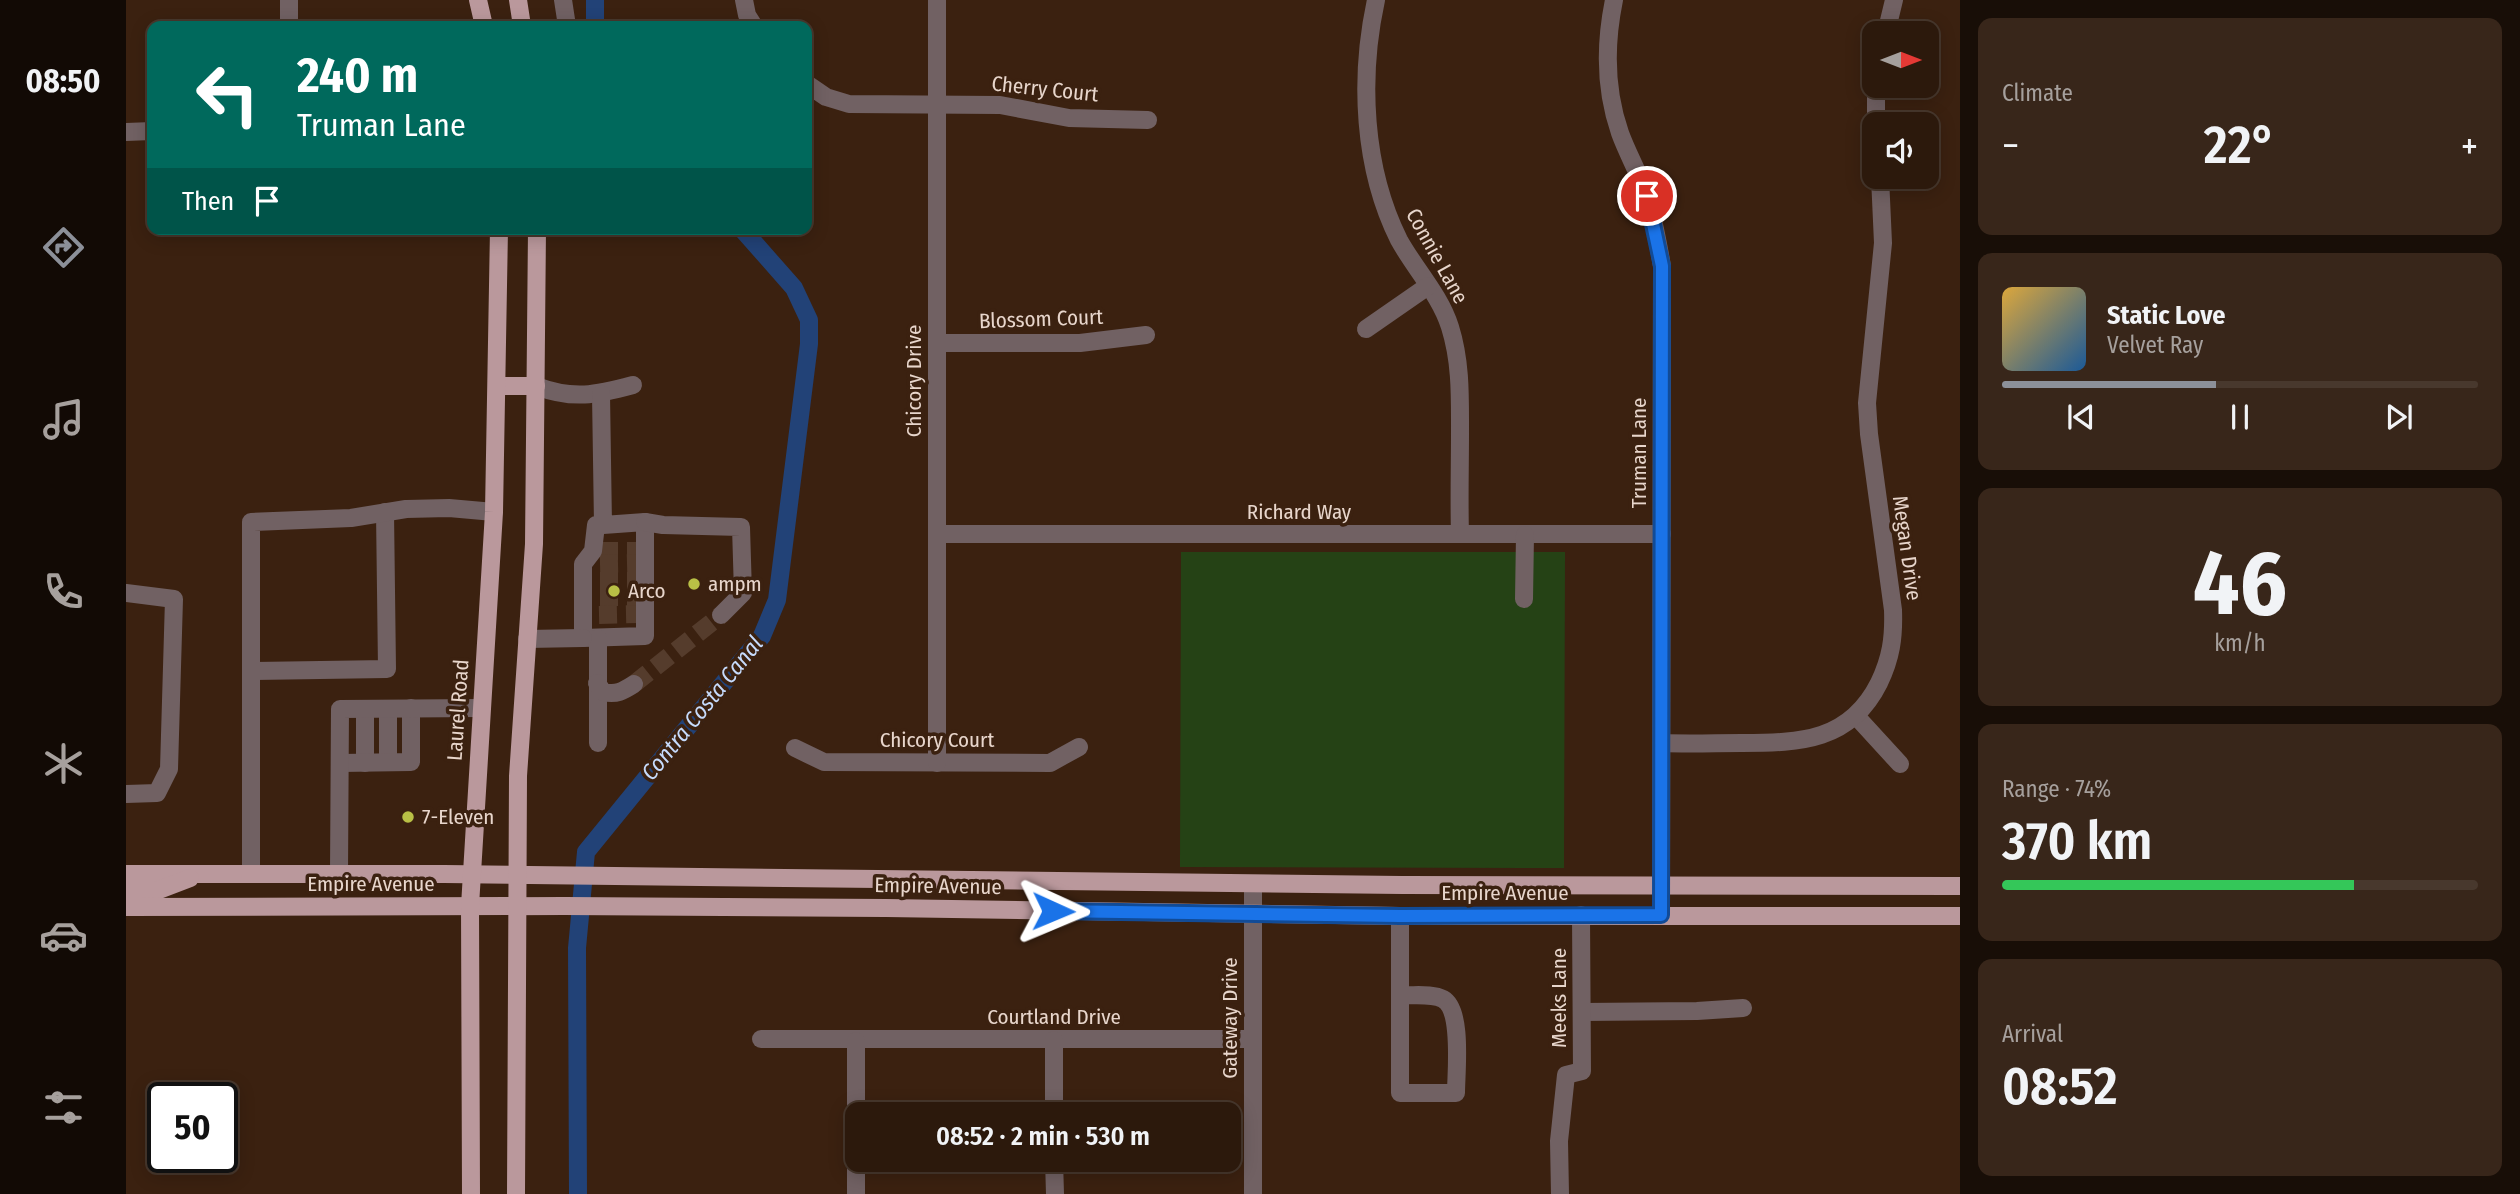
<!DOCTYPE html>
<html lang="en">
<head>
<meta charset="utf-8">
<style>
	:root { --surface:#2c190c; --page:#38261a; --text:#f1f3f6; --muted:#a6a09d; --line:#48382d; --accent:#8c9099 }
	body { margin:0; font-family:"Fira Sans Condensed",sans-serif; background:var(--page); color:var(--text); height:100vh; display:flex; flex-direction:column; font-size:26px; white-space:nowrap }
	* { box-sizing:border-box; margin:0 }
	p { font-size:23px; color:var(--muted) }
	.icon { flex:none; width:38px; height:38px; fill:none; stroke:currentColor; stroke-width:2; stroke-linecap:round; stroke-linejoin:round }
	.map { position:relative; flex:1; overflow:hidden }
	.details { display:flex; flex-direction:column; gap:18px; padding:18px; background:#180e07; width:560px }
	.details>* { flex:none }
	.guide { position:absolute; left:21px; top:21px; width:665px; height:214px; border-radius:14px; box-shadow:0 4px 18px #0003,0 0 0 2px var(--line); background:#00695c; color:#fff; overflow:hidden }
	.needle { width:46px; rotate:90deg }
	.fabs { position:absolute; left:1736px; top:21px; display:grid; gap:14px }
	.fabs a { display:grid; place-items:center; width:77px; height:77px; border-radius:14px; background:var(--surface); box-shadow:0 4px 18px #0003,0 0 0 2px var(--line); font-size:35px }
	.speed { position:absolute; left:21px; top:1082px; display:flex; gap:14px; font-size:35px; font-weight:700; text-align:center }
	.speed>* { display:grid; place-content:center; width:91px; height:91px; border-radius:50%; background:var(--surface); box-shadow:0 4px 18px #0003,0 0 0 2px var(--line); line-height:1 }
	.speed .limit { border:4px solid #111; border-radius:10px; background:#fff; color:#111 }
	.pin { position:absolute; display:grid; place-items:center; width:60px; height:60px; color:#fff; margin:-30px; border:4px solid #fff; border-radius:50%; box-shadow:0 2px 7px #0007 }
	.me { position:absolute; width:77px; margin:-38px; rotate:91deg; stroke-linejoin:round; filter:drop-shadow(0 0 5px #0008) }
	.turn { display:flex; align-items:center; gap:24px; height:147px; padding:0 35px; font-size:32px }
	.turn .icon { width:91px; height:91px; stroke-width:2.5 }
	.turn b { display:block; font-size:49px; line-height:60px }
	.then { display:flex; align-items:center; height:66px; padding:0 35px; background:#0003; gap:14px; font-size:26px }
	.big { font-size:52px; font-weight:600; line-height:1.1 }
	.details .widget { flex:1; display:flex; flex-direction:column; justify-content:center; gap:10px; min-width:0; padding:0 24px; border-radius:14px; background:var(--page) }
	.details .dial { align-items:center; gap:0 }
	.dial b { font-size:91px; line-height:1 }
	.song { display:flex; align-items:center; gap:21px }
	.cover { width:84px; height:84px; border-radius:10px; background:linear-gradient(135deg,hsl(40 70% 55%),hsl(210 70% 35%)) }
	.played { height:7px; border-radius:4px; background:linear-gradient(90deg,var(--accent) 45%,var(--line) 45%) }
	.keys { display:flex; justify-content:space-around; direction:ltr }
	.heat { display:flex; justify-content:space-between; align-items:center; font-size:38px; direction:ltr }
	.charge { height:10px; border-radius:5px; background:linear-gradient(90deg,#34c759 74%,var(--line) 0) }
	.trip { position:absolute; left:719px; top:1102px; width:396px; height:70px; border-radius:14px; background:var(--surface); box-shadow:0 4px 18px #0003,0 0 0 2px var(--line); font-weight:600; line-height:70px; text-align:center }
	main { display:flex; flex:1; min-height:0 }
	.dock { display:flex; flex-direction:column; width:126px; justify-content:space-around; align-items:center; background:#120a05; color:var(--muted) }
	.dock .icon { width:49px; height:49px }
	.dock .current { color:var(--accent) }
	.dock b { font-size:32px; color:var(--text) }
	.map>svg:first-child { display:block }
	.green { fill:#254215 }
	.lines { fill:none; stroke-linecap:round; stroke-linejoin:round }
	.canal { stroke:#224277; stroke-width:18 }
	.minor-tunnel { stroke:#553c2c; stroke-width:18; stroke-dasharray:18 9; stroke-linecap:butt }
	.minor { stroke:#716163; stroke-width:18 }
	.major { stroke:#ba989c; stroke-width:18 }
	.route-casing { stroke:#114b97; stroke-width:18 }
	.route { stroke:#1a73e8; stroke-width:12 }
	.poi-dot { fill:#b9c046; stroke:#3b2110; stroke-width:2.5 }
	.labels { text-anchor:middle; stroke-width:7; stroke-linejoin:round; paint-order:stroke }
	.street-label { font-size:21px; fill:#e8d6cc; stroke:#3b2110 }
	.poi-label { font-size:21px; fill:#e8d6cc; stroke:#3b2110; text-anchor:start }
	.water-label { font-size:23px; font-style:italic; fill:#c6dbfc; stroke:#3b2110 }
</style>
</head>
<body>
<main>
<nav class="dock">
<b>08:50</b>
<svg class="icon current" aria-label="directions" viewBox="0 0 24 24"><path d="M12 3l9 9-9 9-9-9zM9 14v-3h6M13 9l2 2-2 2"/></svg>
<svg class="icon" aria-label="music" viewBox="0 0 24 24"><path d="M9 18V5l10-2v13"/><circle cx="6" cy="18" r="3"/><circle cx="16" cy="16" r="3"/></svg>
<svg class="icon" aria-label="phone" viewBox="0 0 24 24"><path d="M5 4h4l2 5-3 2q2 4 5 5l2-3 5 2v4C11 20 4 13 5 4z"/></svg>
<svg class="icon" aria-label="climate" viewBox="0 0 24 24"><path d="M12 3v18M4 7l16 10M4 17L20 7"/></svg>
<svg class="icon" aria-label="car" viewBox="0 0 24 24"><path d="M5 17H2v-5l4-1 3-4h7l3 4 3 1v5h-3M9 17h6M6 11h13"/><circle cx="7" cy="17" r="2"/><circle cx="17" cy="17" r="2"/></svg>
<svg class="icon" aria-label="filters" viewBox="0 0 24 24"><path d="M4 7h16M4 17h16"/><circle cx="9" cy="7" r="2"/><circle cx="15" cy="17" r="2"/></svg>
</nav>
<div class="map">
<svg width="1834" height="1194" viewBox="0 0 1834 1194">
	<rect width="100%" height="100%" fill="#3b2110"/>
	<path class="green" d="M1055,552H1439L1438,868L1054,867Z"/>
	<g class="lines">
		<g class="canal">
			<path d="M469,26V0"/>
			<path d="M452,1194L451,948L460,852L636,636L651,600L683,344V320L668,288L616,229"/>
		</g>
		<g class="minor-tunnel">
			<path d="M474,551H513"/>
			<path d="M474,564L514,563"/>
			<path d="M474,581H514"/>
			<path d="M474,597H513"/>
			<path d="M473,615L514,614"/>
			<path d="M508,684L595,615"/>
		</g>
		<g class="minor">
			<path d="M163,0V26"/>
			<path d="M437,0L441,26"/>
			<path d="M618,0L621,15L628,26"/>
			<path d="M1250,0C1233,78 1237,168 1273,240C1289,269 1314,295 1324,327C1335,362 1334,397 1334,433C1334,467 1333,501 1334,534"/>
			<path d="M1488,0C1479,44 1479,90 1494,133C1502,155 1514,175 1521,197C1528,220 1532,243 1536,266L1535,915"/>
			<path d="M1760,33L1768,0"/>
			<path d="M681,84L700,97L723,104L874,105L943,118L1022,120"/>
			<path d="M1750,124V86"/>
			<path d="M0,132L26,131"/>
			<path d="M1240,329L1302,286"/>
			<path d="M811,343H954L1020,335"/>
			<path d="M410,386C447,400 470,395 507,385"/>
			<path d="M475,394L477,525L519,522V636L457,638V564L467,551L470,525H477"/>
			<path d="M519,522L537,525L615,527L617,593L595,615"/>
			<path d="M811,534H1536"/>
			<path d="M0,593L48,599L43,769L31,793L0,794"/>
			<path d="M1398,599L1399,535"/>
			<path d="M472,638V743"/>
			<path d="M401,639L457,638"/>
			<path d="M126,671L261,669L259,512"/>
			<path d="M471,683L477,692C491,695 497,691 508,684"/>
			<path d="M239,709V763"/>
			<path d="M262,709V762"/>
			<path d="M1730,716L1774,764"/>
			<path d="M1536,743C1563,744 1590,743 1616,743C1675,743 1724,741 1753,683C1765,658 1768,638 1767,610L1743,434L1741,403L1757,243L1754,177"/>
			<path d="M669,748L698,762L924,763L953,747"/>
			<path d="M214,763L285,762V708"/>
			<path d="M811,763V0"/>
			<path d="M125,874V522L225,518L280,509L323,508L368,512"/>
			<path d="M213,874L214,709L354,708"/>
			<path d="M1274,916V1093H1330C1330,1072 1337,1010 1317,999C1306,993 1287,996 1274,995"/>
			<path d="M1456,1012L1571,1011L1617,1008"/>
			<path d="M635,1039H1127"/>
			<path d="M928,1040V1115"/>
			<path d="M928,1160L929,1194"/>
			<path d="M730,1194V1041"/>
			<path d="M1127,1194V884"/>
			<path d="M1434,1194L1433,1141L1440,1075L1456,1071L1455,915"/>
		</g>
		<g class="major">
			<path d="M352,0L358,26"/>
			<path d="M392,0L396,26"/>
			<path d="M371,386H410"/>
			<path d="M0,874H318L1276,885L1834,886"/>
			<path d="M0,891H30L64,878"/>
			<path d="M0,907L438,906L760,908L1274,916H1834"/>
			<path d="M345,1194L344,906L368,512L373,229"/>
			<path d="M390,1194L392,776L408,544L411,229"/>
		</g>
	</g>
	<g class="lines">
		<defs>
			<path id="route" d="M927,911L1274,916L1535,915L1536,266L1521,196"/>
		</defs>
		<use href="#route" class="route-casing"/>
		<use href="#route" class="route"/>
	</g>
	<g class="poi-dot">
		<circle cx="568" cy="584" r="7"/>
		<circle cx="488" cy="591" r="7"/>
		<circle cx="282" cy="817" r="7"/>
	</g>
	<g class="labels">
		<g class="street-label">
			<text transform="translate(919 89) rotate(6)" y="7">Cherry Court</text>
			<text transform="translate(1311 256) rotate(61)" y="7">Connie Lane</text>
			<text transform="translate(915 319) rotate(-2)" y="7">Blossom Court</text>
			<text transform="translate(788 381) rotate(-90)" y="7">Chicory Drive</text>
			<text transform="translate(1513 453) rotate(-90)" y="7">Truman Lane</text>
			<text x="1173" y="519">Richard Way</text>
			<text transform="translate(1781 548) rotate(82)" y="7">Megan Drive</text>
			<text transform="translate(332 710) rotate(-86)" y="7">Laurel Road</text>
			<text x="811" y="747">Chicory Court</text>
			<text x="245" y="891">Empire Avenue</text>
			<text transform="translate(812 886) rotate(1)" y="7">Empire Avenue</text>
			<text x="1379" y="900">Empire Avenue</text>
			<text transform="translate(1433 998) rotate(-90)" y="7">Meeks Lane</text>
			<text x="928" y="1024">Courtland Drive</text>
			<text transform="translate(1104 1018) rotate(-90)" y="7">Gateway Drive</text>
		</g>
		<g class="poi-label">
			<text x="582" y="591">ampm</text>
			<text x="502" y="598">Arco</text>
			<text x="296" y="824">7-Eleven</text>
		</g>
		<g class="water-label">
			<text transform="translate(576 708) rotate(-51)" y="8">Contra Costa Canal</text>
		</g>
	</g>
</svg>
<div class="fabs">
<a><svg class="needle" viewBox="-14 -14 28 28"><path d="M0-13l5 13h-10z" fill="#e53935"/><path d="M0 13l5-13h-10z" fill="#a6a09d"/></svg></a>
<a><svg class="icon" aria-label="sound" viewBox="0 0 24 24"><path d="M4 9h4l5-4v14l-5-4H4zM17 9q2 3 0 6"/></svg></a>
</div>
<div class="speed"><div class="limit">50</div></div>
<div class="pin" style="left:1521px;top:196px;background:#d93025"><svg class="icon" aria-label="arrive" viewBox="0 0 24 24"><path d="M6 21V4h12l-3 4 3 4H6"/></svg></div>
<svg class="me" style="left:927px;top:911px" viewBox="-20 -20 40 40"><path d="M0-17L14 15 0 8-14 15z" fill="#1a73e8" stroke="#fff" stroke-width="4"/></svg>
<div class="trip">08:52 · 2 min · 530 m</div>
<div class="guide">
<div class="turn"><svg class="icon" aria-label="left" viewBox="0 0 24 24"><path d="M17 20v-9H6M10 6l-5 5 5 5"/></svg><div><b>240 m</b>Truman Lane</div></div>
<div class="then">Then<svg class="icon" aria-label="arrive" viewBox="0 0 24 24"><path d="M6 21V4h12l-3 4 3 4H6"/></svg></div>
</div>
</div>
<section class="details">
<div class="widget"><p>Climate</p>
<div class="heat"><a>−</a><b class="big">22°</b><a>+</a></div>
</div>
<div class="widget">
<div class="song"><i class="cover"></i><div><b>Static Love</b><p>Velvet Ray</p></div></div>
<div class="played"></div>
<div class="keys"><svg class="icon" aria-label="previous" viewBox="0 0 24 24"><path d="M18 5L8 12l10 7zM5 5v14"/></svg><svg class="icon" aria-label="pause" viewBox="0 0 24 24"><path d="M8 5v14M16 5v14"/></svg><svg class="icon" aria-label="next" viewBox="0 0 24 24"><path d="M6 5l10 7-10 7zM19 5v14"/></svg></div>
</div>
<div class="widget dial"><b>46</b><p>km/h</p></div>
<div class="widget"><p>Range · 74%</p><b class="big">370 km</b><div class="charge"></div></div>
<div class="widget"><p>Arrival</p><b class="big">08:52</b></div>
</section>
</main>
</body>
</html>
